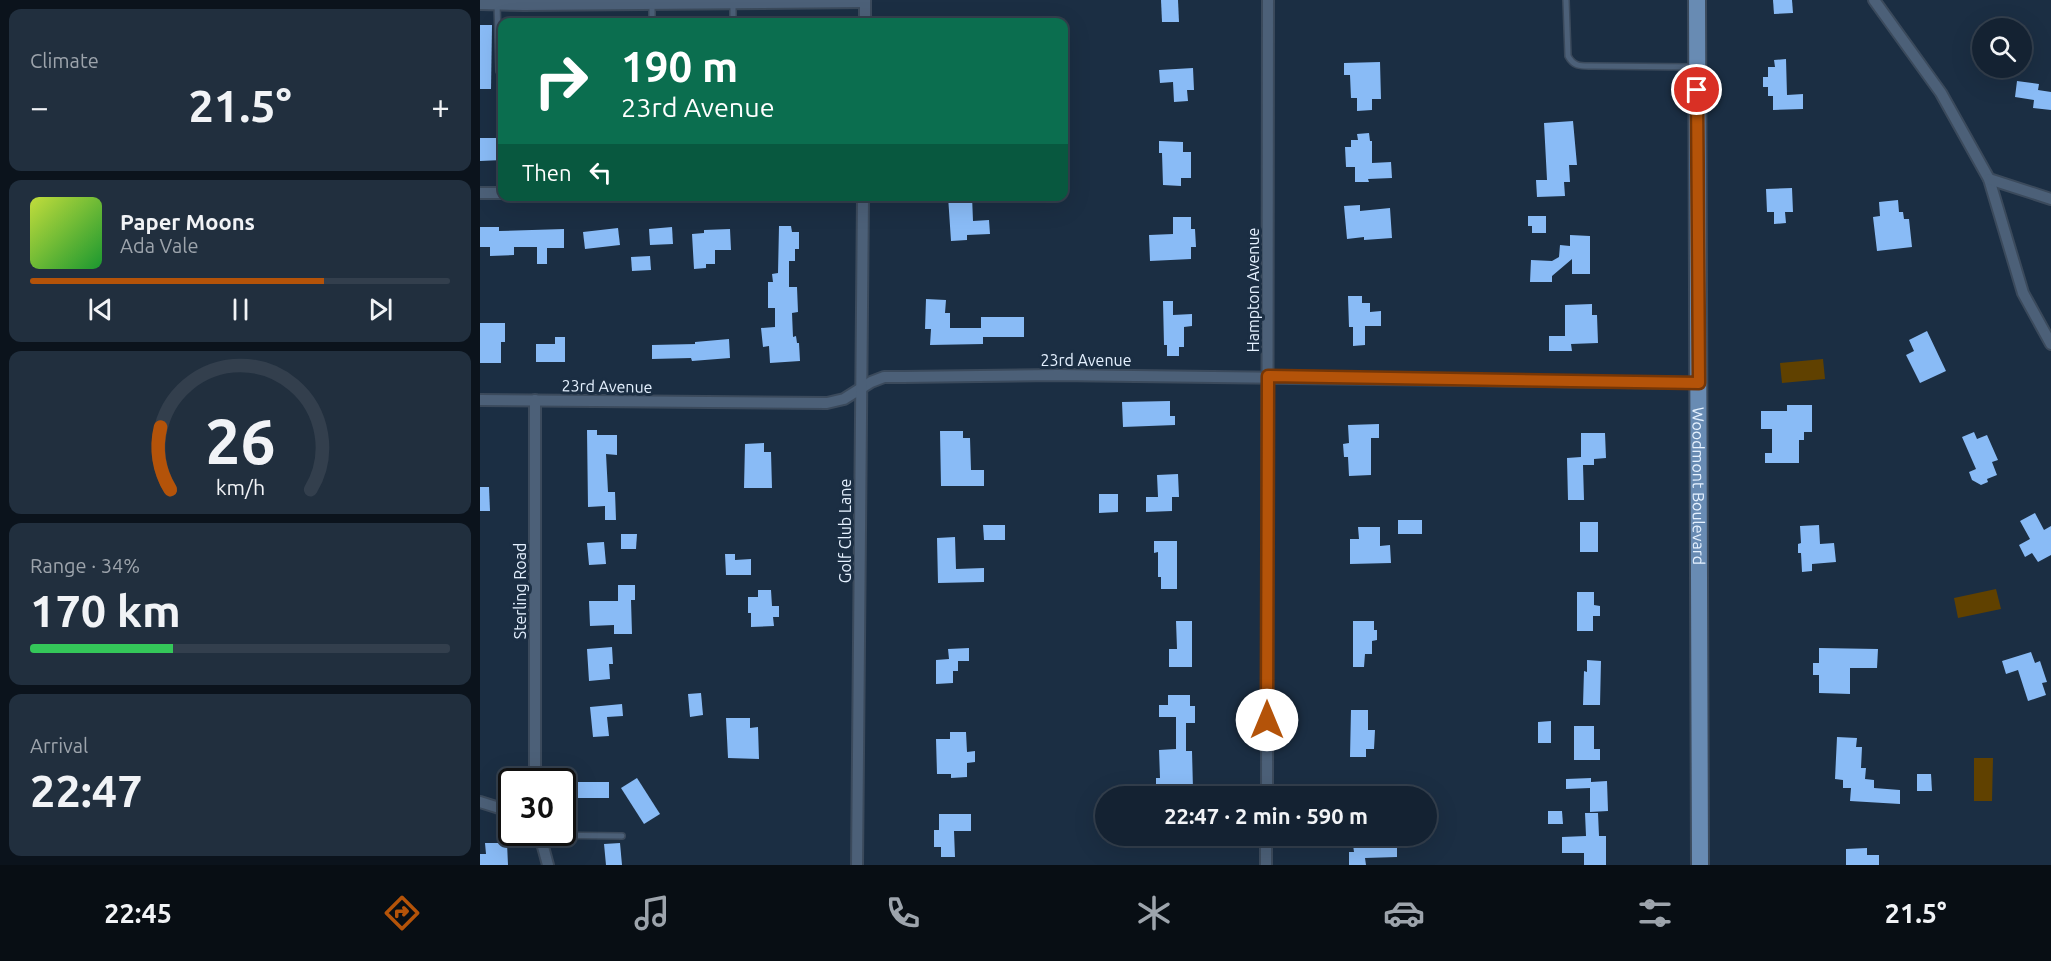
<!DOCTYPE html>
<html lang="en">
<head>
<meta charset="utf-8">
<style>
	:root { --surface:#142232; --page:#212f3e; --text:#f1f3f6; --muted:#9da4ac; --line:#333f4d; --accent:#b45309 }
	body { margin:0; font-family:Ubuntu,sans-serif; background:var(--page); color:var(--text); height:100vh; display:flex; flex-direction:column; font-size:22px; white-space:nowrap }
	* { box-sizing:border-box; margin:0 }
	p { font-size:20px; color:var(--muted) }
	.icon { flex:none; width:33px; height:33px; fill:none; stroke:currentColor; stroke-width:2; stroke-linecap:round; stroke-linejoin:round }
	.map { position:relative; flex:1; overflow:hidden }
	.details { display:flex; flex-direction:column; gap:9px; padding:9px; background:#0b131c; width:480px }
	.details>* { flex:none }
	.guide { position:absolute; left:18px; top:18px; width:570px; height:183px; border-radius:12px; box-shadow:0 6px 24px #0002,0 0 0 2px var(--line); background:#0b6e4f; color:#fff; overflow:hidden }
	.tools { position:absolute; left:1492px; top:18px; display:grid; gap:12px }
	.tools a { display:grid; place-items:center; width:60px; height:60px; border-radius:50%; background:var(--surface); box-shadow:0 6px 24px #0002,0 0 0 2px var(--line); font-size:30px }
	.speed { position:absolute; left:18px; top:768px; display:flex; gap:12px; font-size:30px; font-weight:700; text-align:center }
	.speed>* { display:grid; place-content:center; width:78px; height:78px; border-radius:50%; background:var(--surface); box-shadow:0 6px 24px #0002,0 0 0 2px var(--line); line-height:1 }
	.speed .limit { border:3px solid #111; border-radius:9px; background:#fff; color:#111 }
	.pin { position:absolute; display:grid; place-items:center; width:51px; height:51px; color:#fff; margin:-26px; border:3px solid #fff; border-radius:50%; box-shadow:0 2px 6px #0007 }
	.me { position:absolute; width:66px; margin:-33px; rotate:0deg; stroke-linejoin:round; filter:drop-shadow(0 0 4px #0008) }
	.turn { display:flex; align-items:center; gap:21px; height:126px; padding:0 24px; font-size:27px }
	.turn .icon { width:78px; height:78px; stroke-width:2.5 }
	.turn b { display:block; font-size:42px; line-height:51px }
	.then { display:flex; align-items:center; height:57px; padding:0 24px; background:#0003; gap:12px; font-size:22px }
	.big { font-size:45px; font-weight:700; line-height:1.1 }
	.details .widget { flex:1; display:flex; flex-direction:column; justify-content:center; gap:9px; min-width:0; padding:0 21px; border-radius:12px; background:var(--page) }
	.details .dial { align-items:center; gap:0 }
	.dial svg { height:156px; overflow:visible; fill:none; stroke:var(--line); stroke-width:7; stroke-linecap:round; text-anchor:middle }
	.dial text { fill:var(--text); stroke:none }
	.song { display:flex; align-items:center; gap:18px }
	.cover { width:72px; height:72px; border-radius:9px; background:linear-gradient(135deg,hsl(70 70% 55%),hsl(130 70% 35%)) }
	.played { height:6px; border-radius:3px; background:linear-gradient(90deg,var(--accent) 70%,var(--line) 70%) }
	.keys { display:flex; justify-content:space-around; direction:ltr }
	.heat { display:flex; justify-content:space-between; align-items:center; font-size:33px; direction:ltr }
	.charge { height:9px; border-radius:4px; background:linear-gradient(90deg,#34c759 34%,var(--line) 0) }
	.trip { position:absolute; left:615px; top:786px; width:342px; height:60px; border-radius:30px; background:var(--surface); box-shadow:0 6px 24px #0002,0 0 0 2px var(--line); font-weight:700; line-height:60px; text-align:center }
	.menu { display:flex; height:96px; justify-content:space-around; align-items:center; background:#080e14; color:var(--muted) }
	.menu .icon { width:42px; height:42px }
	.menu .current { color:var(--accent) }
	.menu b { font-size:27px; color:var(--text) }
	main { display:flex; flex:1; min-height:0 }
	.map>svg:first-child { display:block }
	.green { fill:#604100 }
	.building { fill:#89bbf6 }
	.lines { fill:none; stroke-linecap:round; stroke-linejoin:round }
	.service-casing { stroke:#3b4a5c; stroke-width:8 }
	.minor-casing { stroke:#3b4a5c; stroke-width:14 }
	.primary-casing { stroke:#3b4a5c; stroke-width:20 }
	.service { stroke:#4c6078; stroke-width:5 }
	.minor { stroke:#4c6078; stroke-width:10 }
	.primary { stroke:#688bb3; stroke-width:16 }
	.route-casing { stroke:#753606; stroke-width:15 }
	.route { stroke:#b45309; stroke-width:10 }
	.labels { text-anchor:middle; stroke-width:6; stroke-linejoin:round; paint-order:stroke }
	.street-label { font-size:16px; fill:#e5f1ff; stroke:#1b2e43 }
</style>
</head>
<body>
<main>
<section class="details">
<div class="widget"><p>Climate</p>
<div class="heat"><a>−</a><b class="big">21.5°</b><a>+</a></div>
</div>
<div class="widget">
<div class="song"><i class="cover"></i><div><b>Paper Moons</b><p>Ada Vale</p></div></div>
<div class="played"></div>
<div class="keys"><svg class="icon" aria-label="previous" viewBox="0 0 24 24"><path d="M18 5L8 12l10 7zM5 5v14"/></svg><svg class="icon" aria-label="pause" viewBox="0 0 24 24"><path d="M8 5v14M16 5v14"/></svg><svg class="icon" aria-label="next" viewBox="0 0 24 24"><path d="M6 5l10 7-10 7zM19 5v14"/></svg></div>
</div>
<div class="widget dial"><svg viewBox="0 0 100 80">
<path d="M14 69A42 42 0 1 1 86 69"/>
<path d="M14 69A42 42 0 0 1 9 37" stroke="#b45309"/>
<text x="50" y="56" font-size="32" font-weight="700">26</text>
<text x="50" y="72" font-size="11">km/h</text>
</svg></div>
<div class="widget"><p>Range · 34%</p><b class="big">170 km</b><div class="charge"></div></div>
<div class="widget"><p>Arrival</p><b class="big">22:47</b></div>
</section>
<div class="map">
<svg width="1571" height="865" viewBox="0 0 1571 865">
	<rect width="100%" height="100%" fill="#1b2e43"/>
	<g class="green">
		<path d="M1343,359L1345,379L1302,383L1300,363Z"/>
		<path d="M1516,589L1521,609L1478,618L1474,598Z"/>
		<path d="M1494,758H1513L1512,801H1494Z"/>
	</g>
	<g class="building">
		<path d="M681,0H698L699,22H682Z"/>
		<path d="M1293,0H1312L1313,13L1294,14Z"/>
		<path d="M0,25H12L11,89H0Z"/>
		<path d="M1306,59L1307,95L1323,94V109L1293,110V96H1288V87H1283V77H1288V67H1295L1294,60Z"/>
		<path d="M900,62L901,99H892V110L877,111V98H871L870,75H864V63Z"/>
		<path d="M713,68L714,90H707L708,101L694,102L693,82L680,83L679,70Z"/>
		<path d="M1537,81L1559,84L1558,90L1571,92V110L1553,108L1554,100L1535,97Z"/>
		<path d="M1093,121L1097,165H1089L1090,182H1084L1085,196L1057,197L1056,180H1067L1064,123Z"/>
		<path d="M889,133L890,141H892V163L911,162L912,178L888,179L889,182H875V167H866L865,147H871V140H878L877,134Z"/>
		<path d="M0,138H22V160L0,161Z"/>
		<path d="M679,141L703,142V152H711V178H701V186L683,185L682,153H679Z"/>
		<path d="M1312,188L1313,212H1305L1306,223L1294,224V212H1287L1286,189Z"/>
		<path d="M468,196H492L493,221L509,220L510,234L487,235V240L471,241Z"/>
		<path d="M1418,200L1419,212H1423L1424,219H1429L1432,247L1397,251L1393,217L1400,216L1399,202Z"/>
		<path d="M880,205V211L910,208L912,238L884,240V237L867,239L864,206Z"/>
		<path d="M1048,216H1066V233H1052V226H1048Z"/>
		<path d="M693,217H711V229H715L716,247H711V259L670,261L669,235L693,234Z"/>
		<path d="M299,226H311L312,232H319V249H315V261H309V287H317L318,312L312,313L313,337L316,336L317,343H319L320,361L290,363L289,346L283,347L281,328L295,327V308H288V282H293L292,274L298,273Z"/>
		<path d="M0,227H19V231L84,229V248H67V264H57V247H34V255L10,256V247H0Z"/>
		<path d="M192,227L193,244L170,245L169,229Z"/>
		<path d="M138,228L140,245L105,249L103,232Z"/>
		<path d="M250,229L251,250H235V264H226V268L214,269L212,234L224,233V230Z"/>
		<path d="M1090,235L1110,236V274H1092V259L1072,276V282H1050L1051,260L1072,261L1079,257L1080,245L1090,246Z"/>
		<path d="M170,256L171,270L152,271L151,257Z"/>
		<path d="M868,296H882V303H890V312L901,311V326H885V345L873,346V327H869Z"/>
		<path d="M446,299L466,300L465,313H470V328H501V317H544V337H503V344L450,345L451,329H445Z"/>
		<path d="M683,301H693V315L712,314V326L704,327V347H699V356H687V345H684Z"/>
		<path d="M1112,304V315H1117L1118,343L1091,344L1092,351H1069V336H1085V305Z"/>
		<path d="M0,323H25V342H21V363H0Z"/>
		<path d="M1447,331L1466,371L1440,383L1426,355L1434,351L1429,340Z"/>
		<path d="M75,337H85V362H56V344H75Z"/>
		<path d="M249,339L250,358L212,361L211,358L172,359V345L215,344V342Z"/>
		<path d="M690,401V416H695V425L643,427L642,402Z"/>
		<path d="M1307,405H1332V432H1324V440H1319V463H1285V453H1292V429H1281V411H1307Z"/>
		<path d="M899,424V438H891V475L869,476L868,457H864L863,444L869,443L868,425Z"/>
		<path d="M107,430H117V435H137V455L126,454L128,492H135L136,520H125V506L108,507Z"/>
		<path d="M460,431H483V438H490L491,470H504V486H461Z"/>
		<path d="M1494,432L1497,439L1507,435L1518,460L1512,462L1517,475L1507,479L1508,482L1501,485L1492,480L1489,472L1496,469L1482,437Z"/>
		<path d="M1101,433H1125L1126,458L1114,459V465H1103L1104,500H1088L1087,458L1101,457Z"/>
		<path d="M284,443V452H291L292,488H264L265,444Z"/>
		<path d="M698,474L699,497H692V511L666,512V497H678L677,475Z"/>
		<path d="M0,487H9L10,511H0Z"/>
		<path d="M619,494H638V512L619,513Z"/>
		<path d="M1555,513L1564,530L1571,526V555L1558,562L1552,553L1545,557L1539,545L1550,539L1540,521Z"/>
		<rect x="918" y="520" width="24" height="14"/>
		<rect x="1100" y="522" width="18" height="30"/>
		<path d="M503,525H525V540H504Z"/>
		<path d="M1339,525L1340,544L1354,543L1356,562L1332,564V571L1322,572L1321,553H1318V544L1321,543L1320,526Z"/>
		<path d="M878,527H900V546L910,545L911,563L870,564V539H879Z"/>
		<path d="M141,534H157L156,549H141Z"/>
		<path d="M475,537L476,569L504,568V582L458,583L457,538Z"/>
		<path d="M674,541H697V589H681V577H678V552L674,553Z"/>
		<path d="M124,542L126,564L109,565L107,543Z"/>
		<path d="M245,554H255V560L271,559V575H246Z"/>
		<path d="M138,585H155V600H151L152,634H134V625L110,626L109,601H138Z"/>
		<path d="M278,590H291L292,606H299V617H293L294,626L271,627V613H268V597H278Z"/>
		<path d="M1097,592H1114V605L1120,606V616H1113V631H1097Z"/>
		<path d="M696,621H712V667H689V649H697Z"/>
		<path d="M873,621H894V630H897V640L892,641V654H885L884,667H873Z"/>
		<path d="M132,647L133,664H129L130,679L109,681L107,649Z"/>
		<path d="M489,648V661H478V671H473V683L456,684V660L469,659L468,649Z"/>
		<path d="M1339,648L1398,649L1397,668H1370V694L1339,693V675H1333V663H1339Z"/>
		<path d="M1551,652L1555,663L1560,661L1567,682L1562,683L1566,695L1548,701L1538,670L1526,674L1522,661Z"/>
		<path d="M1107,660L1121,661L1120,705H1103L1104,671L1107,672Z"/>
		<path d="M221,693L223,715L210,717L208,694Z"/>
		<path d="M688,695H710V706H715V723H706V751H712L713,789H676V778H680L679,750L696,749V717H679V705H688Z"/>
		<path d="M142,704L143,716L127,717L129,736L113,737L110,707Z"/>
		<path d="M871,710H888V730H895L894,749H886V757H870Z"/>
		<path d="M246,718H270V728L278,727L279,759L248,758Z"/>
		<path d="M1071,721V743H1058V722Z"/>
		<path d="M1094,726H1114V749H1120V760H1094Z"/>
		<path d="M470,732H486L487,752L495,751V762L487,763V777L471,778V774H457L456,739H470Z"/>
		<path d="M1357,737L1377,738L1376,747H1382L1381,768H1386L1385,779L1394,780V788L1420,790V804L1370,801L1371,788H1363V780L1355,779Z"/>
		<path d="M1437,774H1451L1452,791H1437Z"/>
		<path d="M157,778L180,814L164,824L141,788Z"/>
		<path d="M1111,778V782L1127,781L1128,811L1110,812V788L1086,789V779Z"/>
		<rect x="94" y="782" width="35" height="16"/>
		<path d="M1068,811H1082L1083,824H1068Z"/>
		<path d="M1105,813H1118L1119,836H1126V865H1104V853H1082V837L1106,836Z"/>
		<path d="M459,814H491V831H474L475,857H461V847H454V830H459Z"/>
		<path d="M5,843H27L28,865H0V854H6Z"/>
		<path d="M140,843L142,865H126L124,844Z"/>
		<path d="M917,843V857L885,858L886,865H869V852H874L873,845Z"/>
		<path d="M1387,848V855H1399V865H1366V849Z"/>
	</g>
	<g class="lines">
		<defs>
			<g id="service">
				<path d="M1086,0L1088,56C1094,67 1101,66 1112,66L1214,67"/>
				<path d="M17,4L19,71"/>
				<path d="M172,22V4"/>
				<path d="M253,22V4"/>
				<path d="M60,835L142,836"/>
			</g>
			<g id="minor">
				<path d="M1394,0L1461,93L1509,179L1543,293L1571,344"/>
				<path d="M0,4L44,5L385,2"/>
				<path d="M385,22V0"/>
				<path d="M1509,179L1571,199"/>
				<path d="M0,193H22"/>
				<path d="M0,400L347,403L364,399L391,382L404,377H423L577,375L1219,383"/>
				<path d="M55,400V782"/>
				<path d="M787,796L788,0"/>
				<path d="M0,802L32,812"/>
				<path d="M59,832L68,865"/>
				<path d="M786,836V865"/>
				<path d="M377,865L383,196"/>
			</g>
			<g id="primary">
				<path id="s1" d="M1217,0L1220,865"/>
			</g>
		</defs>
		<use href="#service" class="service-casing"/>
		<use href="#minor" class="minor-casing"/>
		<use href="#primary" class="primary-casing"/>
		<use href="#service" class="service"/>
		<use href="#minor" class="minor"/>
		<use href="#primary" class="primary"/>
	</g>
	<g class="lines">
		<defs>
			<path id="route" d="M787,720L788,376L1219,383L1217,90"/>
		</defs>
		<use href="#route" class="route-casing"/>
		<use href="#route" class="route"/>
	</g>
	<g class="labels">
		<g class="street-label">
			<text transform="translate(773 290) rotate(-90)" y="6">Hampton Avenue</text>
			<text x="606" y="366">23rd Avenue</text>
			<text transform="translate(127 386) rotate(1)" y="6">23rd Avenue</text>
			<text dy="6" stroke="none"><textPath href="#s1" startOffset="486">Woodmont Boulevard</textPath></text>
			<text transform="translate(365 531) rotate(-90)" y="6">Golf Club Lane</text>
			<text transform="translate(40 591) rotate(-90)" y="6">Sterling Road</text>
		</g>
	</g>
</svg>
<div class="tools">
<a><svg class="icon" aria-label="search" viewBox="0 0 24 24"><circle cx="10" cy="10" r="6"/><path d="M15 15l6 6"/></svg></a>
</div>
<div class="speed"><div class="limit">30</div></div>
<div class="pin" style="left:1217px;top:90px;background:#d93025"><svg class="icon" aria-label="arrive" viewBox="0 0 24 24"><path d="M6 21V4h12l-3 4 3 4H6"/></svg></div>
<svg class="me" style="left:787px;top:720px" viewBox="-20 -20 40 40"><circle r="19" fill="#fff"/><path d="M0-13L10 11 0 6-10 11z" fill="#b45309"/></svg>
<div class="trip">22:47 · 2 min · 590 m</div>
<div class="guide">
<div class="turn"><svg class="icon" aria-label="right" viewBox="0 0 24 24"><path d="M7 20v-9h11M14 6l5 5-5 5"/></svg><div><b>190 m</b>23rd Avenue</div></div>
<div class="then">Then<svg class="icon" aria-label="left" viewBox="0 0 24 24"><path d="M17 20v-9H6M10 6l-5 5 5 5"/></svg></div>
</div>
</div>
</main>
<nav class="menu">
<b>22:45</b>
<svg class="icon current" aria-label="directions" viewBox="0 0 24 24"><path d="M12 3l9 9-9 9-9-9zM9 14v-3h6M13 9l2 2-2 2"/></svg>
<svg class="icon" aria-label="music" viewBox="0 0 24 24"><path d="M9 18V5l10-2v13"/><circle cx="6" cy="18" r="3"/><circle cx="16" cy="16" r="3"/></svg>
<svg class="icon" aria-label="phone" viewBox="0 0 24 24"><path d="M5 4h4l2 5-3 2q2 4 5 5l2-3 5 2v4C11 20 4 13 5 4z"/></svg>
<svg class="icon" aria-label="climate" viewBox="0 0 24 24"><path d="M12 3v18M4 7l16 10M4 17L20 7"/></svg>
<svg class="icon" aria-label="car" viewBox="0 0 24 24"><path d="M5 17H2v-5l4-1 3-4h7l3 4 3 1v5h-3M9 17h6M6 11h13"/><circle cx="7" cy="17" r="2"/><circle cx="17" cy="17" r="2"/></svg>
<svg class="icon" aria-label="filters" viewBox="0 0 24 24"><path d="M4 7h16M4 17h16"/><circle cx="9" cy="7" r="2"/><circle cx="15" cy="17" r="2"/></svg>
<b>21.5°</b>
</nav>
</body>
</html>
